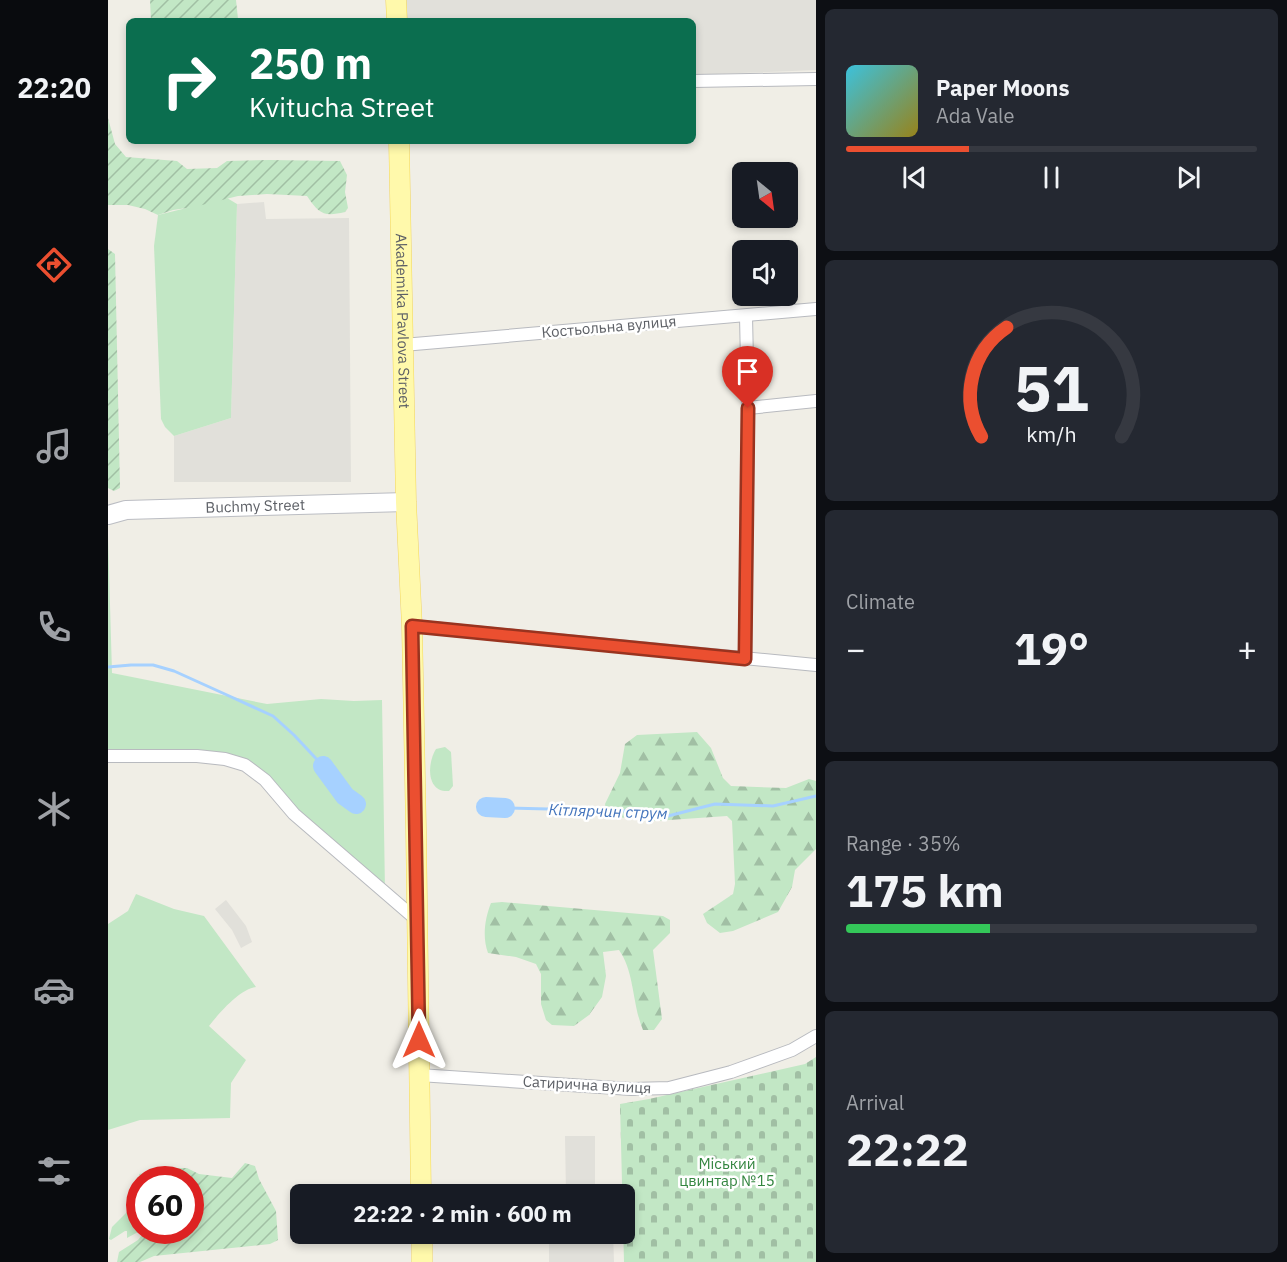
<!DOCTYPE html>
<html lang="en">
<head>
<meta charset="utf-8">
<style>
	:root { --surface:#171b24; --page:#242831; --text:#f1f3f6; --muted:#9ea1a6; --line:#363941; --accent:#eb4f30 }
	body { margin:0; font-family:"IBM Plex Sans",sans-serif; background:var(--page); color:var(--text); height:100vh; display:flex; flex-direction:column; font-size:22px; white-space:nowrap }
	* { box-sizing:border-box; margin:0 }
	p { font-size:20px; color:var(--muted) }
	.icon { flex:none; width:33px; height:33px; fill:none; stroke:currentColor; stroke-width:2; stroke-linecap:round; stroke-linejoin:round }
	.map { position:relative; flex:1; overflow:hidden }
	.side { display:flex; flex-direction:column; gap:9px; padding:9px; background:#0d0f14; width:471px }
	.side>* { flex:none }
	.guide { position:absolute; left:18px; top:18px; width:570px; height:126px; border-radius:9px; box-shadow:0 3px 9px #0003; background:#0b6e4f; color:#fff; overflow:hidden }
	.needle { width:39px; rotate:151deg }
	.buttons { position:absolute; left:624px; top:162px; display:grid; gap:12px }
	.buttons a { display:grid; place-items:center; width:66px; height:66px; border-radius:9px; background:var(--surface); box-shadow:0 3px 9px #0003; font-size:30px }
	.speed { position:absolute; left:18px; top:1166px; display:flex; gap:12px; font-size:30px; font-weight:700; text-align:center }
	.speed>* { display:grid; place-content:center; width:78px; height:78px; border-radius:50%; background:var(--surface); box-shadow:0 3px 9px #0003; line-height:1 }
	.speed .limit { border:9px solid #d22; background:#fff; color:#111 }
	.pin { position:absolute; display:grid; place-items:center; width:51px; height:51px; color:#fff; margin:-62px -26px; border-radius:50% 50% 50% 0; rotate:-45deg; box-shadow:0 0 6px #0007 }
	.pin .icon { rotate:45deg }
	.me { position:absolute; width:66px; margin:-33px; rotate:0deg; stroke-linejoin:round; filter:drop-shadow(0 0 4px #0008) }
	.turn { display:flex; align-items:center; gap:21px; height:126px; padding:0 24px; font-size:27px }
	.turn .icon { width:78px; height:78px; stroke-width:2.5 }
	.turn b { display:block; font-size:42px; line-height:51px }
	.big { font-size:45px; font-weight:700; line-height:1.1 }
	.side .card { flex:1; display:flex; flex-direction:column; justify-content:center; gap:9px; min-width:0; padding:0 21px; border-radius:9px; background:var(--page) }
	.side .dial { align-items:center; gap:0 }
	.dial svg { height:156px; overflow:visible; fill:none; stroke:var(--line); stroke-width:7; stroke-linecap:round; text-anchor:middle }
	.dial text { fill:var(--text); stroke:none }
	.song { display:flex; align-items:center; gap:18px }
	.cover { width:72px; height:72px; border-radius:9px; background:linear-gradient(135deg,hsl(190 70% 55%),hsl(50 70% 35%)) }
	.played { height:6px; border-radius:3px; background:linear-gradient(90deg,var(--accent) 30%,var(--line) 30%) }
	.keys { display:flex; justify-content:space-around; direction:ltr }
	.heat { display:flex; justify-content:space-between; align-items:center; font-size:33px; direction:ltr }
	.charge { height:9px; border-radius:4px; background:linear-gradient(90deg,#34c759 35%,var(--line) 0) }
	.trip { position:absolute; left:182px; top:1184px; width:345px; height:60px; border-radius:9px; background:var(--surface); box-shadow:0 3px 9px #0003; font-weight:700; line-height:60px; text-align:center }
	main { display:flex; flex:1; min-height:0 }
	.menu { display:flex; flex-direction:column; width:108px; justify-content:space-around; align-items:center; background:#090b0e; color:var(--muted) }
	.menu .icon { width:42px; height:42px }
	.menu .current { color:var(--accent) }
	.menu b { font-size:27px; color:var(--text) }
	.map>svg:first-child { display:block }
	.industrial { fill:#e1e0da }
	.green { fill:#c2e7c5 }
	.forest { fill:url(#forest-firs) }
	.cemetery { fill:url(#cemetery-stones) }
	.garden { fill:url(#garden-furrows) }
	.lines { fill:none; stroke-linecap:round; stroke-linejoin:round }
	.stream { stroke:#a6d1ff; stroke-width:3 }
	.river { stroke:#a6d1ff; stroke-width:20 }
	.street-casing { stroke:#b8babf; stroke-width:14 }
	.secondary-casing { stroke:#bbbdc3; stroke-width:20 }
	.primary-casing { stroke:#f3d65b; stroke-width:21 }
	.street { stroke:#fff; stroke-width:12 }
	.secondary { stroke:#fff; stroke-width:18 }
	.primary { stroke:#fff9ab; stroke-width:20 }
	.route-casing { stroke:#99331f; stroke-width:15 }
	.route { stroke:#eb4f30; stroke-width:10 }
	.labels { text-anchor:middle; stroke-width:5; stroke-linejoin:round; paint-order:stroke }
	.street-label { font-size:15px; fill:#5d6066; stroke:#fff }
	.park-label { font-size:15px; fill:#348640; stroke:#fff }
	.water-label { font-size:16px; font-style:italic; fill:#4374bc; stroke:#fff }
</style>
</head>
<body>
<main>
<nav class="menu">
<b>22:20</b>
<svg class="icon current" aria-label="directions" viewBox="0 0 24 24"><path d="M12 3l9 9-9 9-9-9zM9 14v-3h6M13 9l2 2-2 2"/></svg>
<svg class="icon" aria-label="music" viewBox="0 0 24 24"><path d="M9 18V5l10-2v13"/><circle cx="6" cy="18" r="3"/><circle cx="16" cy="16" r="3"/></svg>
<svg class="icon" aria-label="phone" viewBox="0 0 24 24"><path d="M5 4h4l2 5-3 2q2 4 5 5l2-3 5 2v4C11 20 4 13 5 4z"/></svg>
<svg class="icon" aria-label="climate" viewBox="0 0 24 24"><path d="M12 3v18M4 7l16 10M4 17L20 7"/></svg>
<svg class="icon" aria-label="car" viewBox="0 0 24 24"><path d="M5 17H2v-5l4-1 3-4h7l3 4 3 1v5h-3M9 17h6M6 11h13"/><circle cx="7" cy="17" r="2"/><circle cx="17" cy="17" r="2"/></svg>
<svg class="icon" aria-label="filters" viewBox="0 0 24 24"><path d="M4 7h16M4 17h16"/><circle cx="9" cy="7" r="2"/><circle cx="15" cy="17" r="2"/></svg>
</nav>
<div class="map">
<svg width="708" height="1262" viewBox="0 0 708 1262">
	<defs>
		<pattern id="forest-firs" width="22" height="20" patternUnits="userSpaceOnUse" patternTransform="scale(1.5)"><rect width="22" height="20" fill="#c2e7c5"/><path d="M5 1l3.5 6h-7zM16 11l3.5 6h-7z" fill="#a1bfa4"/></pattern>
		<pattern id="cemetery-stones" width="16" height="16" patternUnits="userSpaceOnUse" patternTransform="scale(1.5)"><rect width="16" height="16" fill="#c2e7c5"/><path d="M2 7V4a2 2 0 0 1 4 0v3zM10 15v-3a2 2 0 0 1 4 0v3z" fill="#a1bfa4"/></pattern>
		<pattern id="garden-furrows" width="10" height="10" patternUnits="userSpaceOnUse" patternTransform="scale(1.5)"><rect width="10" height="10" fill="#c2e7c5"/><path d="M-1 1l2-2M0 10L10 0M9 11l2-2" fill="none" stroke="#a1bfa4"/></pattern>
	</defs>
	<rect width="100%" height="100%" fill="#f0eee6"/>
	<g class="industrial">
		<path d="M297,0H708V70L585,75V21H297Z"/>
		<path d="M156,202L158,219L241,218L243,482H66V436L123,418L129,204Z"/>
		<path d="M118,900L138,926L144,942L133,948L124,930L107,909Z"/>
		<path d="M457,1136H487V1194H458Z"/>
		<path d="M441,1233H505L506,1262H441Z"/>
	</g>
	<g class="green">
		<path d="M119,198L129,204L123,418L66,436L57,427L53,419L46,246L50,215Z"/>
		<path d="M0,535L4,673L159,704L213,699L246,701L274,700L277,892L137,765L0,756Z"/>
		<path d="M337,747L343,752L345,786L341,791C318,793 319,763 328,749Z"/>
		<path d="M28,894L66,909L96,916L148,987C132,989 111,1013 101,1026L138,1060L123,1083L122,1118L32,1120L0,1130V924L20,911Z"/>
		<path d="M22,1209L31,1210V1218L27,1223L31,1226L30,1232L19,1238V1231H17L3,1240L1,1239L4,1227Z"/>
	</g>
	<g class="forest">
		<path d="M589,732L603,748L615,778L623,786L678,788L701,779L708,781V849L687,870L684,887L670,912L625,931L612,933L599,923L595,914L625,894L627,884L624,821L619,816L547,821L499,816L497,804L512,773L517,744L529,735Z"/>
		<path d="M394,902L555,916L562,920V933L545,950L554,1019L546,1030H535C524,1004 527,973 511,950L495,952L498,976L494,997L481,1015L466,1026L444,1025L438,1020L433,1004V974L428,964L408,957L380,953C374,937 377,918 383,903Z"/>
	</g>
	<path class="cemetery" d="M708,1057V1262H516L512,1104L541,1099L697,1064Z"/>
	<g class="garden">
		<path d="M42,0H128L130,19L129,21H43Z"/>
		<path d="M0,118L7,144L18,157L69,161L79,169L109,168L119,161L162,160L232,161L239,175L237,192L240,208L237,212C216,217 211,214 199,196L159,194L130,196L86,207L65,210L50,215L37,209L20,205H0Z"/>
		<path d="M0,249L7,254L12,488L6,491L0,488Z"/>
		<path d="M137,1163L147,1166L151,1179L168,1211L170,1240L162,1244L46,1256L32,1262H9L11,1252L30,1240L38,1230H82V1179H32L31,1174L69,1168H79L91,1174L124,1178Z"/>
	</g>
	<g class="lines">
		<g class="stream">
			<path d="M0,667L23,665H45L66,671L119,695L165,716L186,735L215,766"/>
			<path d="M397,808L520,811L556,817L607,804L665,806L708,796"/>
		</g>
		<g class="river">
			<path d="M215,766L237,796L248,804"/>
			<path d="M378,807L397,808"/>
		</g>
		<defs>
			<g id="street">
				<path d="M585,81L708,79"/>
				<path d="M295,345L708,309"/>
				<path d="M640,408L708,401"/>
				<path d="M304,626L708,665"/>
				<path d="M637,659L640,408L638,316"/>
				<path d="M0,756H89L117,759L137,765L157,780L186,814L310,921"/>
				<path d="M311,1075L523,1089L561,1088L623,1072L684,1050L708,1036"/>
			</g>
			<g id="secondary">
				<path id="s1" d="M0,515L18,510L298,502"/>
			</g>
			<g id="primary">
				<path d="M288,0L289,21"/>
				<path id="s2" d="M291,141L298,502L304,626L308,829L313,1194"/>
				<path d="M314,1233V1262"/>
			</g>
		</defs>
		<use href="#street" class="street-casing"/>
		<use href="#secondary" class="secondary-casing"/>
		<use href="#primary" class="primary-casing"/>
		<use href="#street" class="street"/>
		<use href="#secondary" class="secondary"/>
		<use href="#primary" class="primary"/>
	</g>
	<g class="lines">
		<defs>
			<path id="route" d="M311,1040L304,626L637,659L640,408"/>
		</defs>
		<use href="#route" class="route-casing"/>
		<use href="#route" class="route"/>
	</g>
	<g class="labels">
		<g class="street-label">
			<text dy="5" stroke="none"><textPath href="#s2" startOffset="180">Akademika Pavlova Street</textPath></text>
			<text transform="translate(501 327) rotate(-5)" y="5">Костьольна вулиця</text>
			<text dy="5" stroke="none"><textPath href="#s1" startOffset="148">Buchmy Street</textPath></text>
			<text transform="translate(479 1085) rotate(3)" y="5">Сатирична вулиця</text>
		</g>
		<g class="park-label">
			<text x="619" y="1169">Міський<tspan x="619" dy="17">цвинтар №15</tspan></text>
		</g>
		<g class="water-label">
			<text transform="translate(500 811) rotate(2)" y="6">Кітлярчин струм</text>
		</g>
	</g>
</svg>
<div class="buttons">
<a><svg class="needle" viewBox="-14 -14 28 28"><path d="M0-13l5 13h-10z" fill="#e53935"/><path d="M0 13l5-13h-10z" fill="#9ea1a6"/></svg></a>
<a><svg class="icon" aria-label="sound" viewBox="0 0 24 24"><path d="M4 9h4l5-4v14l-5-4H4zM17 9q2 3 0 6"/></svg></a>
</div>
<div class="speed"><div class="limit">60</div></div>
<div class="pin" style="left:640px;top:408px;background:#d93025"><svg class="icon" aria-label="arrive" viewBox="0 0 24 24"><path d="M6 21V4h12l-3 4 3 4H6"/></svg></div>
<svg class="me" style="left:311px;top:1040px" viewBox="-20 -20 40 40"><path d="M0-17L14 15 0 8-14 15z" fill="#eb4f30" stroke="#fff" stroke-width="4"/></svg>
<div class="trip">22:22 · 2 min · 600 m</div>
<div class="guide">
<div class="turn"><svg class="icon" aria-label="right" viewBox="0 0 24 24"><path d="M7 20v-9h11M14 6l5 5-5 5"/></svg><div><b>250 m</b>Kvitucha Street</div></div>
</div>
</div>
<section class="side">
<div class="card">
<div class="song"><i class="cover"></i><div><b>Paper Moons</b><p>Ada Vale</p></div></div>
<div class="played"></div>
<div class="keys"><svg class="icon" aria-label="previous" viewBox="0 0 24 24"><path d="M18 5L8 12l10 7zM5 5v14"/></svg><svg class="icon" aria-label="pause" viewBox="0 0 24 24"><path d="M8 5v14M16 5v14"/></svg><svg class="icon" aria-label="next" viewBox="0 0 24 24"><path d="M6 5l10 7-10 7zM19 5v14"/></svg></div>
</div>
<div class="card dial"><svg viewBox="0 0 100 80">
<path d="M14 69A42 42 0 1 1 86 69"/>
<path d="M14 69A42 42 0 0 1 27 13" stroke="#eb4f30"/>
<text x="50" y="56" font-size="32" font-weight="700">51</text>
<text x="50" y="72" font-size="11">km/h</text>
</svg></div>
<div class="card"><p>Climate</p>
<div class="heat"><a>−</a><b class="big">19°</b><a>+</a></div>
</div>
<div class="card"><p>Range · 35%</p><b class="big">175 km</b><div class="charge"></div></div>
<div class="card"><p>Arrival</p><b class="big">22:22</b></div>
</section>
</main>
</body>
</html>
